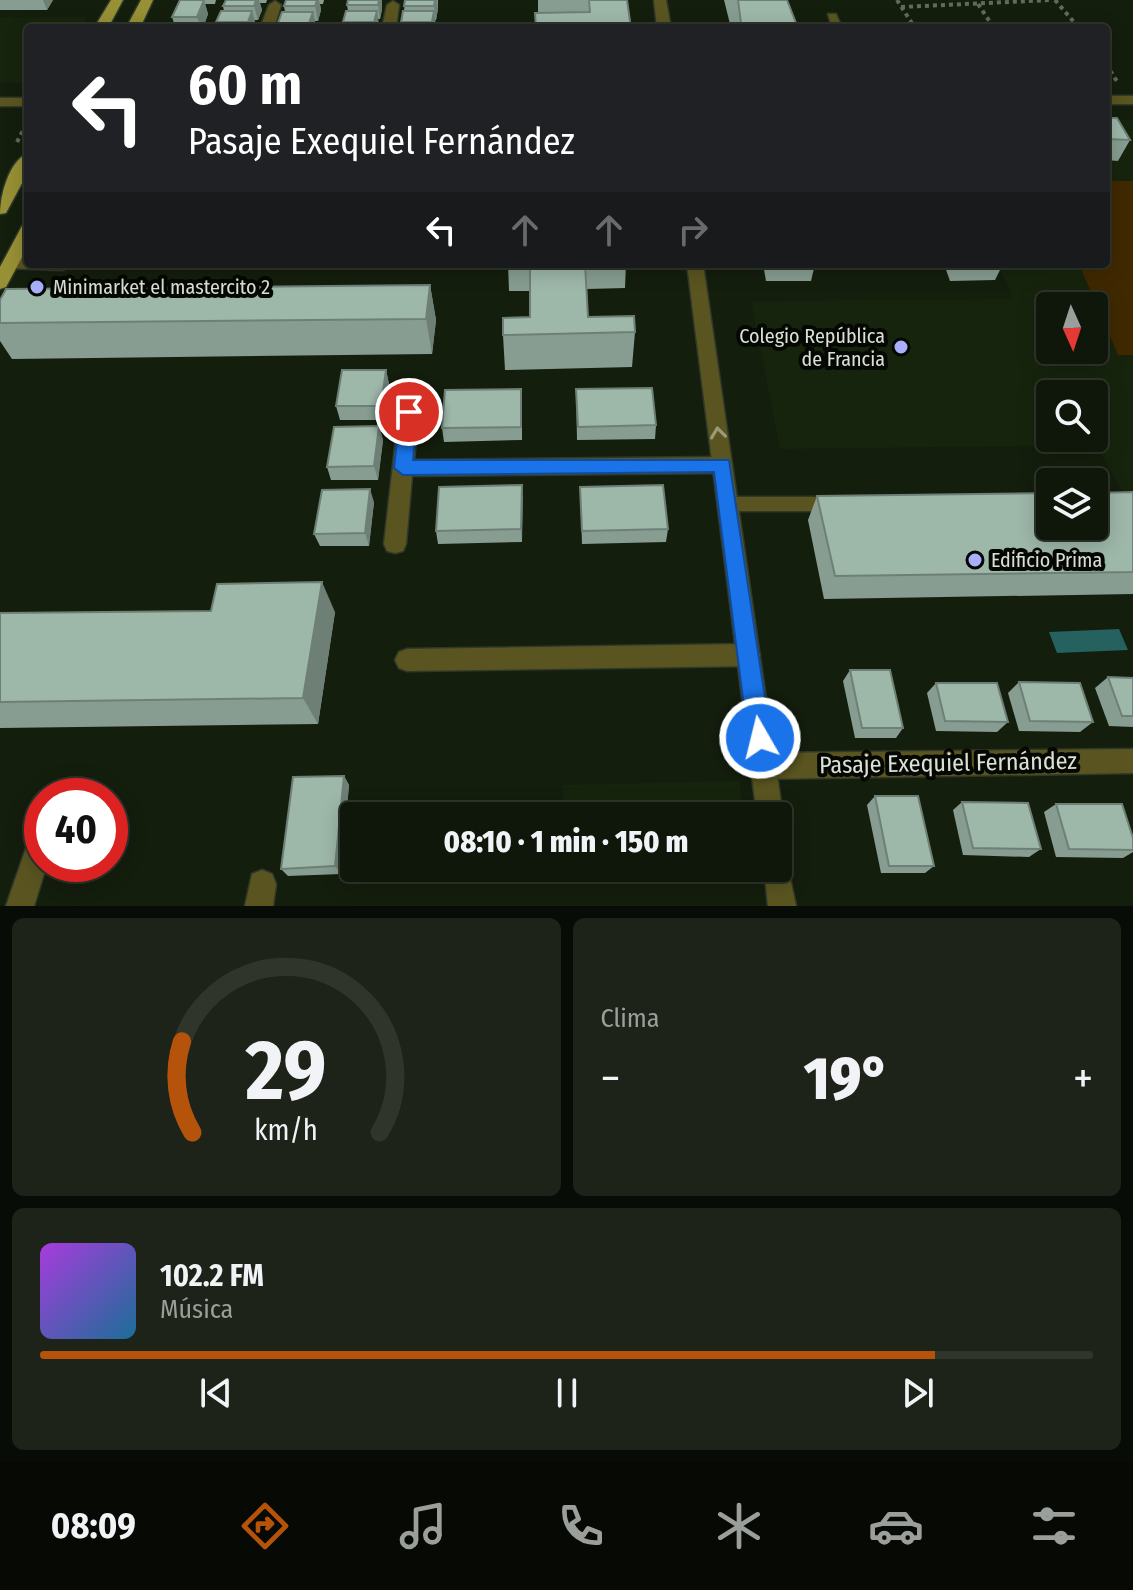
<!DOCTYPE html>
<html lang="es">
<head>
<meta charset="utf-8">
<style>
	:root { --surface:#0f160a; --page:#1d2318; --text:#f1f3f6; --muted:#9b9f9c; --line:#2f352b; --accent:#b45309 }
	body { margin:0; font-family:"Fira Sans Condensed",sans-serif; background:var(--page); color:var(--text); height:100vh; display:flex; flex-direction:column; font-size:30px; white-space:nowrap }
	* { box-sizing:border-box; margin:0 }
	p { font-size:26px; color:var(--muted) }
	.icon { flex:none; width:44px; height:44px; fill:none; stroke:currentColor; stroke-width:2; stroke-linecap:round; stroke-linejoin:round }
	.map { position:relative; height:906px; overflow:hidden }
	.side { display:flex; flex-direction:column; gap:12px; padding:12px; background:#080c06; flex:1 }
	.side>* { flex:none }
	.guide { position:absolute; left:24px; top:24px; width:1086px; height:244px; border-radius:8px; box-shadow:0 4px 20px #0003,0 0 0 2px var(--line); background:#202124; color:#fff; overflow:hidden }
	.needle { width:52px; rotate:177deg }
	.tools { position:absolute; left:1036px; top:292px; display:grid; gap:16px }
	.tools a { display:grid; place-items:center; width:72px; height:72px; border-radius:8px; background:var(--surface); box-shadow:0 4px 20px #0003,0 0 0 2px var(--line); font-size:40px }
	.speed { position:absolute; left:24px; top:778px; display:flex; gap:16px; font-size:40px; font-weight:700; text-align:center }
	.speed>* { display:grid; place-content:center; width:104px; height:104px; border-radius:50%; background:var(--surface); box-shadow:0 4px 20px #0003,0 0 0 2px var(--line); line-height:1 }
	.speed .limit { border:12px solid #d22; background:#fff; color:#111 }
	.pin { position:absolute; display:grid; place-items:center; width:68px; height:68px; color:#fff; margin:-34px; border:4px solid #fff; border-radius:50%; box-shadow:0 2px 8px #0007 }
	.me { position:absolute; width:88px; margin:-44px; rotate:352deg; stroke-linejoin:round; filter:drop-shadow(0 0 6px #0008) }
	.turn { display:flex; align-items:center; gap:28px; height:168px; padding:0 32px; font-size:36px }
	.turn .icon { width:104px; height:104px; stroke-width:2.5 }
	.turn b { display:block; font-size:56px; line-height:68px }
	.lanes { display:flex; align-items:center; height:76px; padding:0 32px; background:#0003; justify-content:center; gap:40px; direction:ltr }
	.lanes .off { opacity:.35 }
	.big { font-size:60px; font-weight:800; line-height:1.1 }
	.side .card { flex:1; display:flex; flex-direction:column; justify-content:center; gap:12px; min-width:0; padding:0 28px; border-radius:12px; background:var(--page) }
	.side .dial { align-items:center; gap:0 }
	.dial svg { height:208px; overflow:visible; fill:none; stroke:var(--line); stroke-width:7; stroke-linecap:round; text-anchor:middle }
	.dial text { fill:var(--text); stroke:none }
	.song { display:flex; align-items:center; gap:24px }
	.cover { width:96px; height:96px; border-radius:12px; background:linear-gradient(135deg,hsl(280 70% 55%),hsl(200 70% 35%)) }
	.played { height:8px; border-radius:4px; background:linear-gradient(90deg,var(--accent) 85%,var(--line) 85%) }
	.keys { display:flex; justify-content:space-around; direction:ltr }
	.heat { display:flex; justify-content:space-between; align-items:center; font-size:44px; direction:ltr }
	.side .tiles { flex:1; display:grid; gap:12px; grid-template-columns:1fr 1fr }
	.card:last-child { grid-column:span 2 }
	.trip { position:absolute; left:340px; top:802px; width:452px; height:80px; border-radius:8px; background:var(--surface); box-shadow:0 4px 20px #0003,0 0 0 2px var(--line); font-weight:800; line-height:80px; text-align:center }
	.tabs { display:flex; height:128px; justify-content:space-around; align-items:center; background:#060904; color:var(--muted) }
	.tabs .icon { width:56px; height:56px }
	.tabs .active { color:var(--accent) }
	.tabs b { font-size:36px; color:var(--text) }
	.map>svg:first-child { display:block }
	.built { fill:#17240d; fill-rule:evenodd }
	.green { fill:#402901 }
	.water { fill:#24615f }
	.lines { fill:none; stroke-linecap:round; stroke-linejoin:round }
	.service-casing { stroke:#303929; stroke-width:3 }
	.minor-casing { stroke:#303929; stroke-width:3 }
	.tertiary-casing { stroke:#303929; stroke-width:3 }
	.primary-casing { stroke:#303929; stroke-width:3 }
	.path { stroke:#626a5c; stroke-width:4; stroke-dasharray:4 4; stroke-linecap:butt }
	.service { fill:#5a5520; fill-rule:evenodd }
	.minor { fill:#5a5520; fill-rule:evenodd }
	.tertiary { fill:#5a5520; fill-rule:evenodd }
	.primary { fill:#989035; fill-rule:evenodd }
	.wall { fill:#879d91 }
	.shaded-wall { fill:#6e8076 }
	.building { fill:#9db7a9; stroke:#6e8076; stroke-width:2 }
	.oneway { stroke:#9a9a7a }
	.route { fill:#1a73e8; stroke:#114b97; stroke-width:2 }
	.poi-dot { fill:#a8b0fc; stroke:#040702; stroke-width:3 }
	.labels { text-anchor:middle; stroke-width:8; stroke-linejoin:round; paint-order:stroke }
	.poi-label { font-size:20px; fill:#d9e0d5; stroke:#040702; text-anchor:start }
	.near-street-label { font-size:24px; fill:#d9e0d5; stroke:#040702 }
</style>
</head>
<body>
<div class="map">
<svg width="1133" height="906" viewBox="0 0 1133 906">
	<rect width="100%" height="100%" fill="#141e0d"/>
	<g class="built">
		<path d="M87,17L81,28H28V83H0V18Z"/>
		<path d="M1106,120H1133V509L1096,445L780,449L751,301L1014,299L997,264H1106ZM1050,306H1094V350H1050ZM1050,394H1094V438H1050Z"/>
		<path d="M739,781L743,816H564L563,785Z"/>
	</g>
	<path class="green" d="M1106,181H1133V355H1118L1079,264H1106Z"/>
	<path class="water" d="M1119,629L1128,650L1057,653L1049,632Z"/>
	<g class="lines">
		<defs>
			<g id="service">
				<path d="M828,14H836L842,28H832Z"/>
				<path d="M728,497H836L842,499L844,504L842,509L836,511H728L722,509L720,504L722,499Z"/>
			</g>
			<g id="minor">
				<path d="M275,1L281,5L274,28H260L269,5Z"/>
				<path d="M393,1L399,5L396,28H382L387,5Z"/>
				<rect x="0" y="98" width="28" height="8"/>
				<path d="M10,258H28V264H71L63,270L4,268V260Z"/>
				<path d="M409,405L419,412L414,460L722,457L729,459L732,465L729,471L722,473L412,476L406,544L403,551L395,553L387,551L384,544L399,412Z"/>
				<path d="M748,644L756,647L760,655L756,663L748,666L407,671L399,668L395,660L399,652L407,649Z"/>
				<path d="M1133,749V773L763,779L754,775L750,766L754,757L763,753Z"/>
				<path d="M42,824V864H47L34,906H6L33,828Z"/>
				<path d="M262,870L272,874L276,884L273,906H245L252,874Z"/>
			</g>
			<g id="tertiary">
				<path d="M654,0H666L671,28H657Z"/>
				<rect x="1106" y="96" width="27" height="8"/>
				<path d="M687,264H703L783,816L778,826V816H757Z"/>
				<path d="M778,855L786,859L796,906H768L764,868H778Z"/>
			</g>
			<g id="primary">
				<path d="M111,0H123L108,28H94Z"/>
				<path d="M141,0H153L140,28H126Z"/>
				<path d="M28,153V172L6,213L0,214C0,195 9,161 28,153Z"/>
				<path d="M28,225V246L6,287L0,289V267L22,226Z"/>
			</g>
		</defs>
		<use href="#service" class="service-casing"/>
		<use href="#minor" class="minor-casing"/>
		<use href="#tertiary" class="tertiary-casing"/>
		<use href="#primary" class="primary-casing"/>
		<g class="path">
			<path d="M897,0L915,28"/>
			<path d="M1055,0L1079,28"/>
			<path d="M978,4L994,28"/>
			<path d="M901,7L1051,0"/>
			<path d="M1106,64L1118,83"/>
			<path d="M17,142L28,121"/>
		</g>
		<use href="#service" class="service"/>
		<use href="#minor" class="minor"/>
		<use href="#tertiary" class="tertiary"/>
		<use href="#primary" class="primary"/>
	</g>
	<g class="wall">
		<path d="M0,0H53L47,10H0Z"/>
		<path d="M180,0H216L215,4H205L208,14L203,28H164L175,26L172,17Z"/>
		<path d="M226,0H267L266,3H260L262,10L258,20H254L256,25L255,28H218L216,22L224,11L223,6Z"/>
		<path d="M286,0H324L323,4H320L321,10L318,21H315V28H279L278,23L285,12L284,6Z"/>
		<path d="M348,0H382V9L380,19H378L379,28H344L343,22L348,11L347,5Z"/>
		<path d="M405,0H438V9L436,20H435V28H402L401,22L404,11Z"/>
		<path d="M538,0H627L631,28L538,13Z"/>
		<path d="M724,0H787L796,23L795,28H731Z"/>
		<path d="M1106,118L1130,140L1118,161L1106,160Z"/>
		<path d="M508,264H626L625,288L587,289L588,317L635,332L632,367L505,370L503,335L530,317V291H509Z"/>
		<path d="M763,264H815L811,281H766Z"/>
		<path d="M817,264H935L934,265L818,267Z"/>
		<path d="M944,264H1003L995,280L950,281Z"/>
		<path d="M430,285L436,320L432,354L12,359L0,341V300Z"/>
		<path d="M386,370L389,384L385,420H340L336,406Z"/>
		<path d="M576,389L656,425L655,439L577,440Z"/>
		<path d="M522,403V440L444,442L442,428Z"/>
		<path d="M379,426L383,440L378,480H331L327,467Z"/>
		<path d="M522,485V542L438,544L436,531Z"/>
		<path d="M580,487L668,529L666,542L582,544Z"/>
		<path d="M1133,492V594L824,599L808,520L817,496Z"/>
		<path d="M374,502L369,546H320L314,534Z"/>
		<path d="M335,612L318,724L0,728V613Z"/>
		<path d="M850,670L903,728L896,738H855L843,681Z"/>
		<path d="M1108,677L1133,678V727L1109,726L1095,688Z"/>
		<path d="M1019,682L1093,722L1080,732L1019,731L1008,693Z"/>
		<path d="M936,683L1008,722L997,732L936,731L927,693Z"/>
		<path d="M344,776L349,785L341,874L288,876L281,869Z"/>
		<path d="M875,796L934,866L925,873H881L867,805Z"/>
		<path d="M962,802L1041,849L1029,857L963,855L953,810Z"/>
		<path d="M1056,804L1133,838V852L1123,858L1056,857L1044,812Z"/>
	</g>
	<g class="shaded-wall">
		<path d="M43,0H53L47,10Z"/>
		<path d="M204,0L208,14L203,28H201L197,17Z"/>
		<path d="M256,0H259L262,10L258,20L254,6Z"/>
		<path d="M317,0H319L321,10L318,21L315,6Z"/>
		<path d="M379,0H382V9L380,19L378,5Z"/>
		<path d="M435,0H437L438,9L436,20L434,6Z"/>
		<path d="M252,11L256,25L255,28H250L248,22Z"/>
		<path d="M377,11L379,25V28H376L374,22Z"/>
		<path d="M434,11L436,25L435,28H433L432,22Z"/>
		<path d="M313,12L316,26L315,28H311L309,23Z"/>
		<path d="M430,285L436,320L432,354L426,319Z"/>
		<path d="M386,370L389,384L385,420L381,406Z"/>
		<path d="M379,426L383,440L378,480L374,466Z"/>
		<path d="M522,485L523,499L522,542L521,529Z"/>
		<path d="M370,489L374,502L369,546L365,533Z"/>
		<path d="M322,582L335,612L318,724L303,698Z"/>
		<path d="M344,776L349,785L341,874L335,866Z"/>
	</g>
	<g class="building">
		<path d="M180,0H204L197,17H172Z"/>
		<path d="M226,0H256L254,6H223Z"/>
		<path d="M286,0H317L315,6H284Z"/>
		<path d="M348,0H379L378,5H347Z"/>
		<path d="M405,0H435L434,6H404Z"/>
		<path d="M589,0H627L631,28H536L535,13L590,12Z"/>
		<path d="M738,0H787L796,23H741Z"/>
		<path d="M221,11H252L248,22H216Z"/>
		<path d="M346,11H377L374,22H343Z"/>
		<path d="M403,11H434L432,22H401Z"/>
		<path d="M282,12H313L309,23H278Z"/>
		<path d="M165,26H195L194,28H164Z"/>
		<path d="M1106,118H1117L1130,140L1106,139Z"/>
		<path d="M530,264H585L588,317L634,316L635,332L503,335V318L530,317Z"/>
		<path d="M430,285L426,319L0,323V300L6,289Z"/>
		<path d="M342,370H386L381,406H336Z"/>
		<path d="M652,388L656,425L578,427L576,389Z"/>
		<path d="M521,389V427L442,428L445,390Z"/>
		<path d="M379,426L374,466L327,467L334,427Z"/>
		<path d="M522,485L521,529L436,531L439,487Z"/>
		<path d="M663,485L668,529L582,531L580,487Z"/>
		<path d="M370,489L365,533L314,534L322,490Z"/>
		<path d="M1133,492V572L835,576L817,496L1050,493V526H1094V493Z"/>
		<path d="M322,582L303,698L0,702V613L211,611L217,584Z"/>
		<path d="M850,670H890L903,728H862Z"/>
		<path d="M1108,677L1133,678V716H1122Z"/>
		<path d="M1019,682L1080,683L1093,722L1030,721Z"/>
		<path d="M936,683H997L1008,722L945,721Z"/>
		<path d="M344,776L335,866L281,869L293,777Z"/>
		<path d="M875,796H918L934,866H889Z"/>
		<path d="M962,802L1028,803L1041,849L973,848Z"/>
		<path d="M1056,804H1122L1133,838V850L1069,849Z"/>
	</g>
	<defs><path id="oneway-chevron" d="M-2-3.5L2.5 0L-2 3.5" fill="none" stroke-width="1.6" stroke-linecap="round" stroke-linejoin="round" transform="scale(2)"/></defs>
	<use class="oneway" href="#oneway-chevron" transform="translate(718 433) rotate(-97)"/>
	<path class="route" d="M409,405L417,412L413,460H729L771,738L768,746L760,749L752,746L748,738L714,472L403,475L394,468L400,412Z"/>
	<g class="poi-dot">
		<circle cx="37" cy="287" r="8"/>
		<circle cx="901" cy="347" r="8"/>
		<circle cx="975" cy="560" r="8"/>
	</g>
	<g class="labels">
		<g class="poi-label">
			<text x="53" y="294">Minimarket el mastercito 2</text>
			<text x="885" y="343" text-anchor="end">Colegio República<tspan x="885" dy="23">de Francia</tspan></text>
			<text x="991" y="567">Edificio Prima</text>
		</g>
		<g class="near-street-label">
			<text transform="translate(948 763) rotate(-1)" y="8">Pasaje Exequiel Fernández</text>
		</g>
	</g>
</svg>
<div class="tools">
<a><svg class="needle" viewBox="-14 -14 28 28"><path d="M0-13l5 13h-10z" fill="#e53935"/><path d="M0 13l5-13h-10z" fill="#9b9f9c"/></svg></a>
<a><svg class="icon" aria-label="search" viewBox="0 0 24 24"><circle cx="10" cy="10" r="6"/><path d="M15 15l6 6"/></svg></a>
<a><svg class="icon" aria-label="layers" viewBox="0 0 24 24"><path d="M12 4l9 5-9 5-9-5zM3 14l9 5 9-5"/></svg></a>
</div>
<div class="speed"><div class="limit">40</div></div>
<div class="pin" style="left:409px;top:412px;background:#d93025"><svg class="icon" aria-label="arrive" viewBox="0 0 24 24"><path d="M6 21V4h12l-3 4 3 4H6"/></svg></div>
<svg class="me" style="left:760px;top:738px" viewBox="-20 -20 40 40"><circle r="17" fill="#1a73e8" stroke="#fff" stroke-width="3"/><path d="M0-11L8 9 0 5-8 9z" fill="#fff"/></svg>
<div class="trip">08:10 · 1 min · 150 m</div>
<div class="guide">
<div class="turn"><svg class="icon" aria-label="left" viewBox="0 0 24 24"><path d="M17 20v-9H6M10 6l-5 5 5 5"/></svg><div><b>60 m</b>Pasaje Exequiel Fernández</div></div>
<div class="lanes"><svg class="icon" aria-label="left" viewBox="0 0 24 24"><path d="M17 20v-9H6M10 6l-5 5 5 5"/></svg><svg class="icon off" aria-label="ahead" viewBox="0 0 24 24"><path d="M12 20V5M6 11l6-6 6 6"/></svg><svg class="icon off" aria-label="ahead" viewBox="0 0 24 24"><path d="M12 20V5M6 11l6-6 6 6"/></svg><svg class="icon off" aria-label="right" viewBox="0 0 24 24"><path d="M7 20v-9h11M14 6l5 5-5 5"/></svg></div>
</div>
</div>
<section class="side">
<div class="tiles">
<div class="card dial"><svg viewBox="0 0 100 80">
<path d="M14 69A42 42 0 1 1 86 69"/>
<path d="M14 69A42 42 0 0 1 10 34" stroke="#b45309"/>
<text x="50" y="56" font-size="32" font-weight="700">29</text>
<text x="50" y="72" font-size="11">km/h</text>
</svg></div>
<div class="card"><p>Clima</p>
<div class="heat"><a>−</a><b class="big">19°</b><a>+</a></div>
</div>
<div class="card">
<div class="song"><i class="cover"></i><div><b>102.2 FM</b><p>Música</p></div></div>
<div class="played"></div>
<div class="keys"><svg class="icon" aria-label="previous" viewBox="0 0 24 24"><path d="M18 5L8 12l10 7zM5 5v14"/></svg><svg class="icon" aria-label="pause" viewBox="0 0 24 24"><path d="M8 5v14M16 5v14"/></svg><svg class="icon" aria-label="next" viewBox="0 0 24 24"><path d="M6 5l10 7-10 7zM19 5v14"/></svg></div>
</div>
</div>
</section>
<nav class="tabs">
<b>08:09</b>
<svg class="icon active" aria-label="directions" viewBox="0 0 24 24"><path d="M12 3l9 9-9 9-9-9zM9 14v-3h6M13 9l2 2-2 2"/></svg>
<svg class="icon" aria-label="music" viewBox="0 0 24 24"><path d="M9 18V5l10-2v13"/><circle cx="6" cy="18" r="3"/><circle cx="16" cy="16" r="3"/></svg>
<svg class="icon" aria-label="phone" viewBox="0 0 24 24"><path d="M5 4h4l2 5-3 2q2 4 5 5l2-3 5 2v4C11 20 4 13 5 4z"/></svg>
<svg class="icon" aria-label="climate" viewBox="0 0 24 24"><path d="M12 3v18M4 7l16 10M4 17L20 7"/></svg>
<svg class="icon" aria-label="car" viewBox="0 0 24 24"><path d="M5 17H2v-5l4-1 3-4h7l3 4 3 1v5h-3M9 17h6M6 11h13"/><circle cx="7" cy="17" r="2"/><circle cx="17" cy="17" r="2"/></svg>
<svg class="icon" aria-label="filters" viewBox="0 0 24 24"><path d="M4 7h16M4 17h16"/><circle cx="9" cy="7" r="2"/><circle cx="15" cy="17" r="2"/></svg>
</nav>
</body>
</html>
